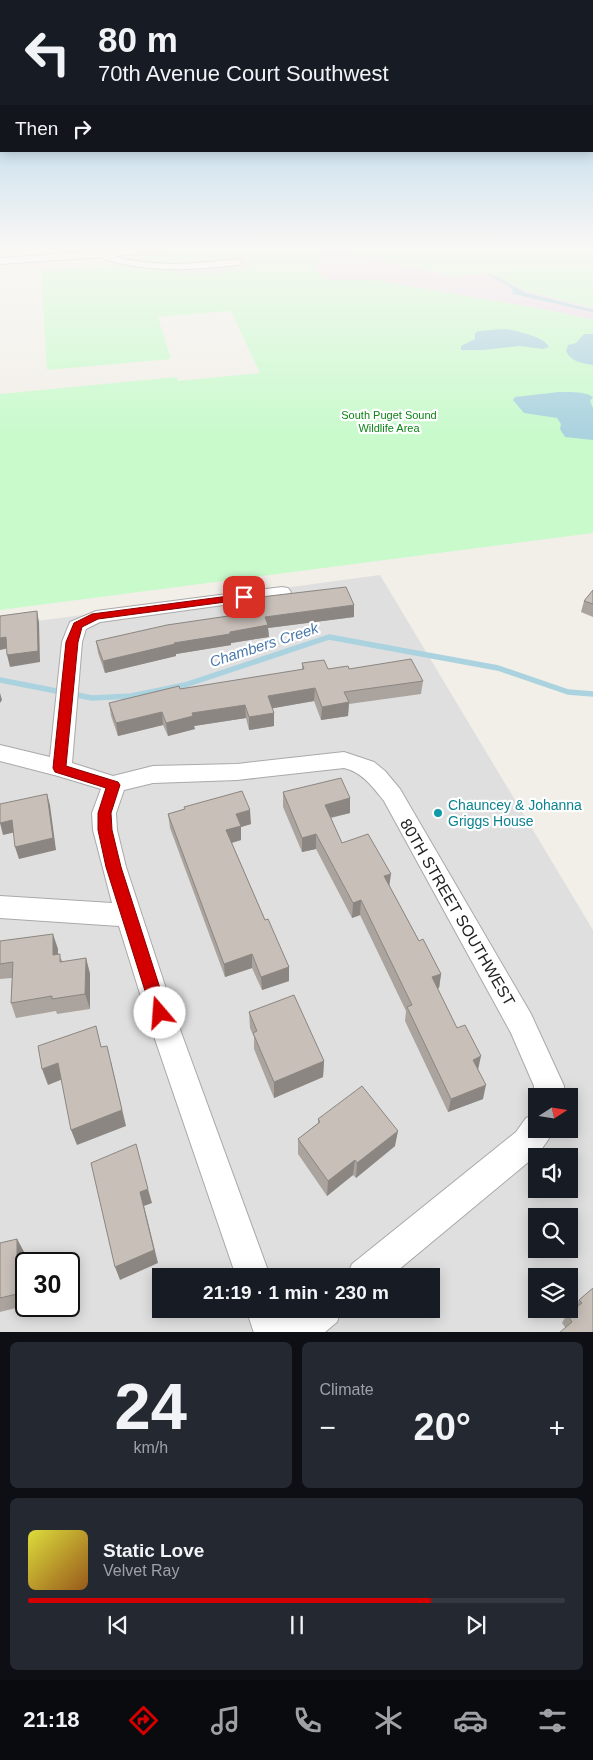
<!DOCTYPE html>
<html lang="en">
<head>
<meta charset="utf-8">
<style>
	:root { --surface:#171b24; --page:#242831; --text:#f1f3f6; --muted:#9ea1a6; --line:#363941; --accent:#d40000 }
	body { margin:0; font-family:Arial,sans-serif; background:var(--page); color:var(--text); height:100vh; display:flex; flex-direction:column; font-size:19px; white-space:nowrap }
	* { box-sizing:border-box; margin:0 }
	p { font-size:16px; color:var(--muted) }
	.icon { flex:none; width:28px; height:28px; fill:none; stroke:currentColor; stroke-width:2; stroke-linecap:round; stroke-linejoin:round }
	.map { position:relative; height:1332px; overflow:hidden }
	.details { display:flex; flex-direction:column; gap:10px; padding:10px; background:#0d0f14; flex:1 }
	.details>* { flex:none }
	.hud { position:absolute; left:0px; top:0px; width:594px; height:152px; box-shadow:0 2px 12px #0003; background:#171b24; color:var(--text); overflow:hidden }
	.needle { width:32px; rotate:78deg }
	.controls { position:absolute; left:528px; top:1088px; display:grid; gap:10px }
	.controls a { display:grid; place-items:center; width:50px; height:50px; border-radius:0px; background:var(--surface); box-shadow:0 2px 12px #0003; font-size:25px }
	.speed { position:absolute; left:15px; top:1252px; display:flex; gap:10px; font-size:25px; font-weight:700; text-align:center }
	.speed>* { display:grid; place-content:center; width:65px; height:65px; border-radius:50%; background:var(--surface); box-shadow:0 2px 12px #0003; line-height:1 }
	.speed .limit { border:2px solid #111; border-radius:8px; background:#fff; color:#111 }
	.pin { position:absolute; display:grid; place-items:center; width:42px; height:42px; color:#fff; margin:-21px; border-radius:10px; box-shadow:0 2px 8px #0006 }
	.me { position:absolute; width:55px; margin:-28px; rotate:342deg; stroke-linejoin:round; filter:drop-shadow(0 0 4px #0008) }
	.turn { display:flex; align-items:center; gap:18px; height:105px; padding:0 15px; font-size:22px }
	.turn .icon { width:65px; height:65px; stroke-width:2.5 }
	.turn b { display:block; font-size:35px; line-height:42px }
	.then { display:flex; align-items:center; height:48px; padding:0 15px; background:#0003; gap:10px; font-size:19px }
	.big { font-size:38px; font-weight:700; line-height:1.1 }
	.details .card { flex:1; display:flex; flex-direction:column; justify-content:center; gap:8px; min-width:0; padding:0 18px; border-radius:8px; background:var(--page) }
	.details .dial { align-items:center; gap:0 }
	.dial b { font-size:65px; line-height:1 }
	.song { display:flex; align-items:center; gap:15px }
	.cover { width:60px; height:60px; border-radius:8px; background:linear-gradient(135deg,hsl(60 70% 55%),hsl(30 70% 35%)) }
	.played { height:5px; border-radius:2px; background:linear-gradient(90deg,var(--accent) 75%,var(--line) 75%) }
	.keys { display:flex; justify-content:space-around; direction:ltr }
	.heat { display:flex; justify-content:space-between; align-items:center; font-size:28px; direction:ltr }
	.details .tiles { flex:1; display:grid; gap:10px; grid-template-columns:1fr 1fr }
	.card:last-child { grid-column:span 2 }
	.trip { position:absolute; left:152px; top:1268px; width:288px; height:50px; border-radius:0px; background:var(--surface); box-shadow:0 2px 12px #0003; font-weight:700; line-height:50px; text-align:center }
	.dock { display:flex; height:80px; justify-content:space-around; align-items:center; background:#090b0e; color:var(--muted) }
	.dock .icon { width:35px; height:35px }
	.dock .on { color:var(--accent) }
	.dock b { font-size:22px; color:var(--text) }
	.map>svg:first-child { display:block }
	.residential { fill:#e0dfdf; fill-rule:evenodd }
	.industrial { fill:#ebdbe8 }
	.education { fill:#ffffe5 }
	.park { fill:#c8facc }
	.parking { fill:#e2e2e2 }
	.water { fill:#aad3df }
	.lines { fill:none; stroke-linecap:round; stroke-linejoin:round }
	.stream { stroke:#aad3df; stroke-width:5.5 }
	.minor-casing { stroke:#a9a9a9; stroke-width:2 }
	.minor { fill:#fff; fill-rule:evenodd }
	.wall { fill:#aba49e }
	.shaded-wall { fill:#8b8681 }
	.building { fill:#c7bfb8; stroke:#8b8681 }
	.route { fill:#d40000; stroke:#8a0000 }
	.culture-dot { fill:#0f9aa8; stroke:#fff; stroke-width:2 }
	.labels { text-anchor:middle; stroke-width:4.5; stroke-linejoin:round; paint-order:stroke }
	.far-park-label { font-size:11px; fill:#0c8416; stroke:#fff }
	.culture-label { font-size:14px; fill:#0d838f; stroke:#fff; text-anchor:start }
	.water-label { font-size:15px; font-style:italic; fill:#4a7aab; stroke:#fff }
	.near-street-label { font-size:16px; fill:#222; stroke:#fff }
</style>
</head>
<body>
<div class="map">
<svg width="593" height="1333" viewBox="0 0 593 1333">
	<rect width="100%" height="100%" fill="#f2efe9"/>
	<path class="residential" d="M380,575L593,930V1332H0V626ZM536,1096H569V1129H536ZM536,1156H569V1189H536ZM536,1216H569V1249H536ZM26,1264H69V1306H26ZM161,1276H431V1309H161ZM536,1276H569V1309H536Z"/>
	<path class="industrial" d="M315,252H348L452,276L490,273L524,290L593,308V320L548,310L375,280H325L315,268Z"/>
	<path class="education" d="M0,248H139L0,258Z"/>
	<path class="park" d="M168,248H593V308L524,290L490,273L452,276L348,252H316L322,260L315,268L325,280H375L548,310L593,320V533L0,610V394L177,377L178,381L260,373L231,311L158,317L171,359L47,370L41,270L140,262L137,251Z"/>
	<path class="parking" d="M246,257L249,267L215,273L171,272L168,263Z"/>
	<g class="water">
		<path d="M488,274H491L526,293L593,310V312L513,294L512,288Z"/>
		<path d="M504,329C514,330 545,337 549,347L543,349L519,346L483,350H461V346L475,339V334L478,331Z"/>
		<path d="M584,334H593V365C582,363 571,362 566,351L568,345L576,343Z"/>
		<path d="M559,392C570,392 584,391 593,397L590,401L593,408V440L565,437L560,429L561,424L557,418L524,413L513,400L515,397Z"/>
	</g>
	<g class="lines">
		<path class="stream" d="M0,680L92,698L131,696L185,685L329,637L498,668L568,692L593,694"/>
		<defs>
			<g id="minor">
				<path d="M133,248H165L160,251L114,256C155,268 196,264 238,259L243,262L238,265C192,270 149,273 104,259L103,257L0,264V258Z"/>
				<path d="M282,587L288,588L291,592L288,596L100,622L86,629L82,642L72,763L113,776L153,766L237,764L344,752L374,762L385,771L400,789L531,1014L564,1086V1096H536V1102L534,1096V1086L511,1033L384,801C373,787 362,772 344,768L237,780L153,783L124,790L116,813L117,830L126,867L174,1013L270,1276H236L146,1013L119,926L0,918V896L112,903L93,830L92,813L101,789L58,776L0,761V745L50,757L62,642L70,622L96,611Z"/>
				<path d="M536,1114V1129H553L548,1140L538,1154L391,1276H347L352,1264L516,1132L526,1118Z"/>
				<path d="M246,1309H282L284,1317L296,1309H342L337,1322L324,1333H254Z"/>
			</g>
		</defs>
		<use href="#minor" class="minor-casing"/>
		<use href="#minor" class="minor"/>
	</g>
	<g class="wall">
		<path d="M593,590V617L581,612L584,601Z"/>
		<path d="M238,601L354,617L268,628L269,637L231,643V645L176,654V656L105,673L98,653L96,641L239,614Z"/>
		<path d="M302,663L328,669H349L423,681L421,694L349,704L348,716L321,720L314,701L272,708L274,726L249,730L246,718L194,726L195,729L168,736L163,725L118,736L111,716L109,703L180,689L302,670Z"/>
		<path d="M283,792L350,798V813L331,818L342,843L389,885L419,941L441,974L439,988L437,989L478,1069L483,1099L448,1112L405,1021L406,1011L360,915L352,918L316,849L302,852L283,807Z"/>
		<path d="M184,807L251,824L241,827V840L232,843L265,920L289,967V981L262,990L252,968L225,977L170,828L168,814L185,809Z"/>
		<path d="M0,941L58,949V954L63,962L86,958L90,974V1009L57,1014L56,1011L16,1018L11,1003L12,978L0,979Z"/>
		<path d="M249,1012L324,1061L323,1077L274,1098L254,1049V1037L250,1028Z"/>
		<path d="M318,1119L395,1146L356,1178L353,1175L327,1196L298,1154V1139L318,1123Z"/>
		<path d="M17,1239L24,1252V1306L0,1312V1243Z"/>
		<path d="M593,1288V1333L565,1327L562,1323L567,1314L574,1309V1308L579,1300Z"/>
	</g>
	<g class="shaded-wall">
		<path d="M354,605V617L268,628L269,637L231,643V645L176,654V656L105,673L103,661L174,643L230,632L265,617Z"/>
		<path d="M37,611L39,622L40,662L10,667L7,655Z"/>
		<path d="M6,637L9,648L0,650V638Z"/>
		<path d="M315,688L314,701L269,709L268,696Z"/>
		<path d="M0,693L2,700L0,703Z"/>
		<path d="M349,702L348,716L321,720L322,707Z"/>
		<path d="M245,705L246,718L194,726L195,729L168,736L166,723L192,713Z"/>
		<path d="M162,712L163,725L118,736L116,723Z"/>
		<path d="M274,713V726L249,730V717Z"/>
		<path d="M47,794L50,805L56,850L19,859L15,847Z"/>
		<path d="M350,798V813L324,819L325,805Z"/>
		<path d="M250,810L251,824L241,827V840L227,844L226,830L236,814Z"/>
		<path d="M12,820L16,832L3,835L0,823Z"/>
		<path d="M316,834V849L302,852V838Z"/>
		<path d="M391,874L389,888L384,876Z"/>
		<path d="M361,900L360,915L352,918L353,903Z"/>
		<path d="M53,934L58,949V970L53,955Z"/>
		<path d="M252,954V968L225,977L224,964Z"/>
		<path d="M86,958L90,974V1009L85,994Z"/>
		<path d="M289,967V981L262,990L261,977Z"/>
		<path d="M441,974L439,988L429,992L432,977Z"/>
		<path d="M481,1056L478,1070L473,1060Z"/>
		<path d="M324,1061L323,1077L274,1098V1082Z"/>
		<path d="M111,1062L126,1126L77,1145L71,1130Z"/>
		<path d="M58,1063L63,1079L48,1085L42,1069Z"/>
		<path d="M486,1085L483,1099L448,1112L451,1099Z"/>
		<path d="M398,1131L395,1146L356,1178L357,1163Z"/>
		<path d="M355,1160L353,1175L327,1196L328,1181Z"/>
		<path d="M148,1189L152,1203L144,1206L158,1263L120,1280L115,1267L140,1192Z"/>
		<path d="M17,1239L24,1252V1306L17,1294Z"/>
	</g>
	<g class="building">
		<path d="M346,587L354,605L265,617L268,625L230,632V634L174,643L175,644L103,661L96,641L167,625L242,614L238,601L261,597Z"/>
		<path d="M593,590V604L584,601Z"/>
		<path d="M37,611L38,651L7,655L6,637L0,638V616Z"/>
		<path d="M411,659L423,681L344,692L349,702L322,707L315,688L268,696L274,713L249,717L245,705L192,713L193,716L166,723L162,712L116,723L109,703L179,686L180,689L304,669L302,663L324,660L328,669L348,666L349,669Z"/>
		<path d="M341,778L350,798L325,805L342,843L368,834L391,874L384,876L419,941L423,939L441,974L432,977L457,1028L465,1025L481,1056L473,1060L486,1085L451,1099L407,1007L412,1005L361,900L353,903L316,834L302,838L283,792Z"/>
		<path d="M242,791L250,810L236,814L241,826L226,830L265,920L268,919L289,967L261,977L252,954L224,964L168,814L185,809L184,807Z"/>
		<path d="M47,794L53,838L15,847L12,820L0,823V804Z"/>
		<path d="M53,934V955L60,954V962L86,958L85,994L52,999V996L11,1003L13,962L0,964V941Z"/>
		<path d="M294,995L324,1061L274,1082L253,1033L257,1031L249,1012Z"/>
		<path d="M96,1026L101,1047L107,1046L122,1110L71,1130L58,1063L42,1069L38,1046Z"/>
		<path d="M362,1086L398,1131L357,1163L355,1160L328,1181L298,1139L320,1122L318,1119Z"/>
		<path d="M136,1144L148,1189L140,1192L154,1250L115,1267L91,1163Z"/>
		<path d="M17,1239V1294L0,1298V1243Z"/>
		<path d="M593,1288V1333H559L572,1322L567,1314L582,1303L579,1300Z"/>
	</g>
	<linearGradient id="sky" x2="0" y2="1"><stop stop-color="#8fc0e4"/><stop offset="0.57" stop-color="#f9f8f5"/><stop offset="1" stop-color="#f9f8f5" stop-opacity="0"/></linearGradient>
	<rect width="593" height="434" fill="url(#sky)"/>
	<path class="route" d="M244,594L249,597L248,599L98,619L82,627L78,642L66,766L118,782L120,785L111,813L112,830L121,867L168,1013L166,1018L160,1020L154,1018L152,1013L106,867L98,830V813L106,788L55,772L53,768L66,642L74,623L92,614Z"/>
	<circle class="culture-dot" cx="438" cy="813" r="5"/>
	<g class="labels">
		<g class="far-park-label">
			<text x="389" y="419">South Puget Sound<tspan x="389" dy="13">Wildlife Area</tspan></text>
		</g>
		<g class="culture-label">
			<text x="448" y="810">Chauncey &amp; Johanna<tspan x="448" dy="16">Griggs House</tspan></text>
		</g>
		<g class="water-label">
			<text transform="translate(264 645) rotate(-18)" y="5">Chambers Creek</text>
		</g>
		<g class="near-street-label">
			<text transform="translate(458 912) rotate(60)" y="6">80TH STREET SOUTHWEST</text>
		</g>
	</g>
</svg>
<div class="controls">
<a><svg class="needle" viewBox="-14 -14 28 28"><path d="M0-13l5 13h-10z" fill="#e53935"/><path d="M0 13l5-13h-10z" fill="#9ea1a6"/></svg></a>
<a><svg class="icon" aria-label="sound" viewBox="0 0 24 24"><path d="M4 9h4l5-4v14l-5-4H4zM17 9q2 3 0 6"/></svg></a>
<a><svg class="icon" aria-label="search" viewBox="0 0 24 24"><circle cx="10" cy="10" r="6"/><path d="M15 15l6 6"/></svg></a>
<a><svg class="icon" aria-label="layers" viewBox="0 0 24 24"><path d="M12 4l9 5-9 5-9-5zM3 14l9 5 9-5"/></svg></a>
</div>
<div class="speed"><div class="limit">30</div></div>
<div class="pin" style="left:244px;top:597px;background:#d93025"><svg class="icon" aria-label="arrive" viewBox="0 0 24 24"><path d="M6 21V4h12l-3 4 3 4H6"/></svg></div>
<svg class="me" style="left:160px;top:1013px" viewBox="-20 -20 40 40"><circle r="19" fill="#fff"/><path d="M0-13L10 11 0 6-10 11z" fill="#d40000"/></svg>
<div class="trip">21:19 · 1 min · 230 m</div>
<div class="hud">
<div class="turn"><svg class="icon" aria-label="left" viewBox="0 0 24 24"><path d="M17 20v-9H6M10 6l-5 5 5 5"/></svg><div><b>80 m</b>70th Avenue Court Southwest</div></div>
<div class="then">Then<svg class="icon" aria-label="right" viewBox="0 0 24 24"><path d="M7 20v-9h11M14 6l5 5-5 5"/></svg></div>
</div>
</div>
<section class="details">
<div class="tiles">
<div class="card dial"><b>24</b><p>km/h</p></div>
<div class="card"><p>Climate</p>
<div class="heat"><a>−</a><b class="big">20°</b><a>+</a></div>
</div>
<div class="card">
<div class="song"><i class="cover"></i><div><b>Static Love</b><p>Velvet Ray</p></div></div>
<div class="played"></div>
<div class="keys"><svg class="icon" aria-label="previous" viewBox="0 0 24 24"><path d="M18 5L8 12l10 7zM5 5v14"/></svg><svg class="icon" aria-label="pause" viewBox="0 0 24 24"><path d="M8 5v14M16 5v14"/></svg><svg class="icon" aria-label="next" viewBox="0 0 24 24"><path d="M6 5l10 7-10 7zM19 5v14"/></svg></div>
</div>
</div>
</section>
<nav class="dock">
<b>21:18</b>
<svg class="icon on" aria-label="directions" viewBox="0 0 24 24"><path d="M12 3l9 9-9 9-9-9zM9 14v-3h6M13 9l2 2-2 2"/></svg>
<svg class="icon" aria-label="music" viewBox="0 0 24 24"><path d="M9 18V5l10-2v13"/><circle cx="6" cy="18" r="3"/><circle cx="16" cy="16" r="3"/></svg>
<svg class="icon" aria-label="phone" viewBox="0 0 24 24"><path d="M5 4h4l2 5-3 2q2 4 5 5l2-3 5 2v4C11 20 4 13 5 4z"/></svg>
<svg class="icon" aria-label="climate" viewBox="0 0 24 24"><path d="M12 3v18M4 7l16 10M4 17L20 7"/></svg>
<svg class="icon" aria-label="car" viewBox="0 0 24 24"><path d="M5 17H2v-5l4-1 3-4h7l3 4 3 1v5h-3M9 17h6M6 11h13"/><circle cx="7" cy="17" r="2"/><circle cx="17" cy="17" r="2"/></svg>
<svg class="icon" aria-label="filters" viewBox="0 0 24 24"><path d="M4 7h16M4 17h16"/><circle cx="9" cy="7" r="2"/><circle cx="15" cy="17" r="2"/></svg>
</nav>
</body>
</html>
